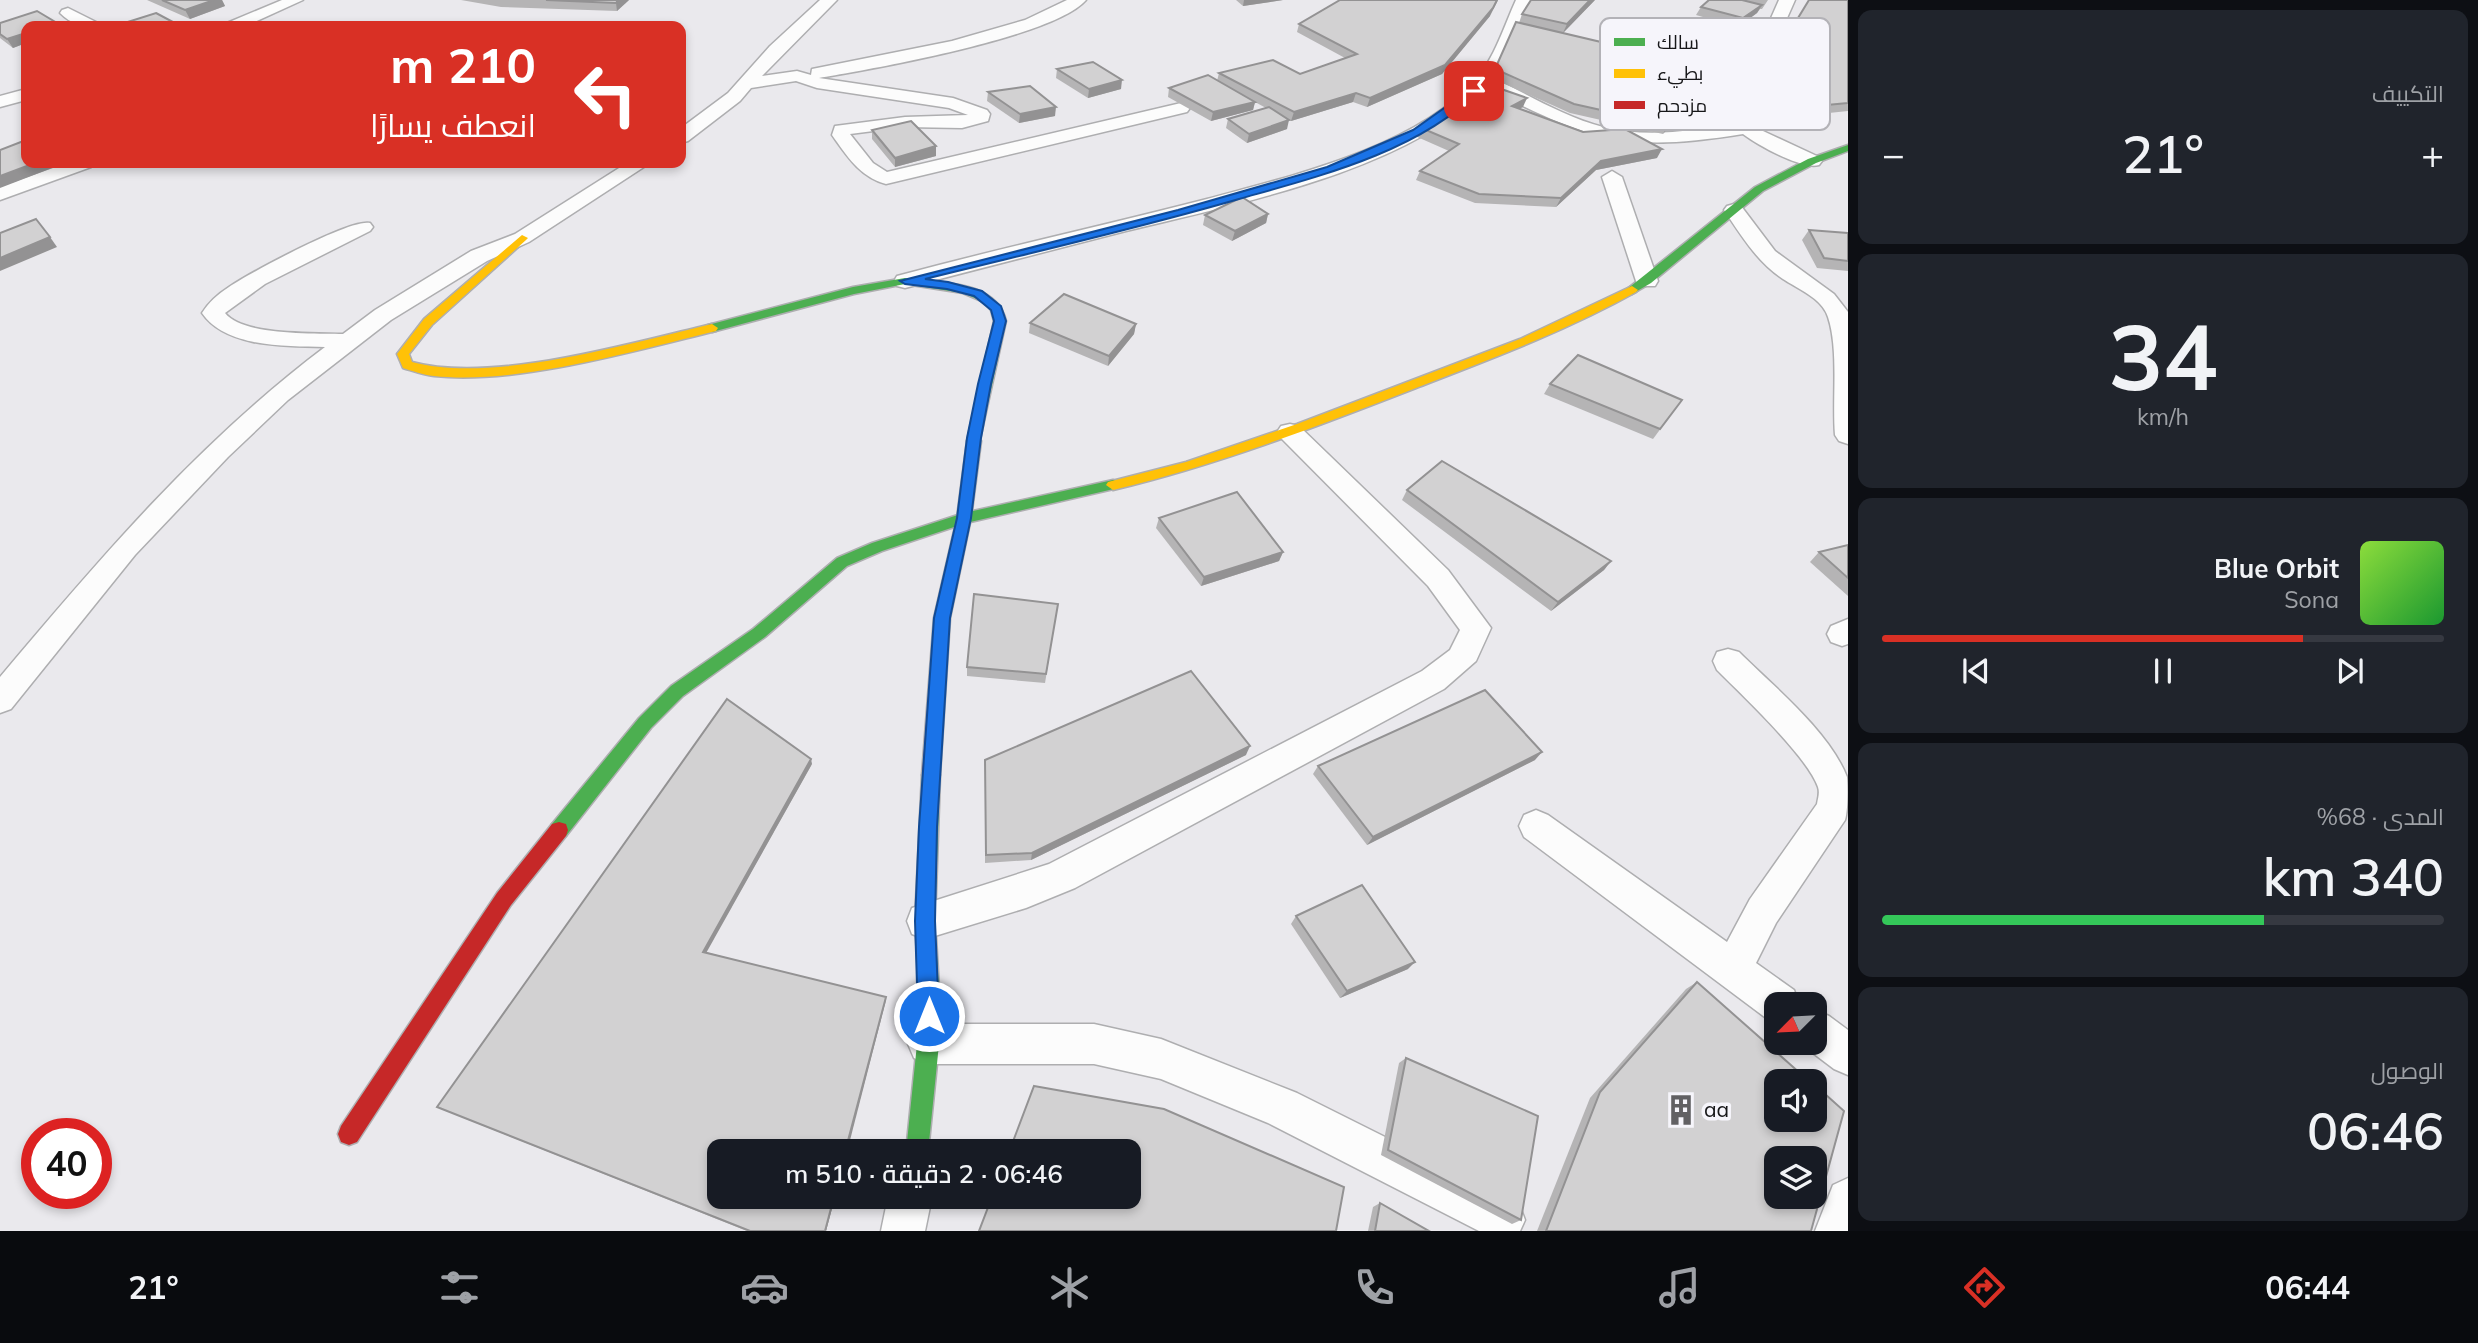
<!DOCTYPE html>
<html lang="ar">
<head>
<meta charset="utf-8">
<style>
	:root { --surface:#171b24; --page:#20242c; --text:#f1f3f6; --muted:#9ea1a6; --line:#363941; --accent:#d93025 }
	body { margin:0; font-family:Mulish,Cairo,sans-serif; background:var(--page); color:var(--text); direction:rtl; height:100vh; display:flex; flex-direction:column; font-size:26px; white-space:nowrap }
	* { box-sizing:border-box; margin:0 }
	p { font-size:23px; color:var(--muted) }
	.icon { flex:none; width:38px; height:38px; fill:none; stroke:currentColor; stroke-width:2; stroke-linecap:round; stroke-linejoin:round }
	.map { position:relative; flex:1; overflow:hidden; direction:ltr }
	.sheet { display:flex; flex-direction:column; gap:10px; padding:10px; background:#0d0f14; width:630px }
	.sheet>* { flex:none }
	.top-card { position:absolute; left:21px; top:21px; width:665px; height:147px; border-radius:14px; box-shadow:0 4px 10px #0003; direction:rtl; background:#d93025; color:#fff; overflow:hidden }
	.needle { width:46px; rotate:246deg }
	.controls { position:absolute; left:1764px; top:992px; display:grid; gap:14px }
	.controls a { display:grid; place-items:center; width:63px; height:63px; border-radius:14px; background:var(--surface); box-shadow:0 4px 10px #0003; font-size:35px }
	.speed { position:absolute; left:21px; top:1118px; display:flex; gap:14px; font-size:35px; font-weight:700; text-align:center }
	.speed>* { display:grid; place-content:center; width:91px; height:91px; border-radius:50%; background:var(--surface); box-shadow:0 4px 10px #0003; line-height:1 }
	.speed .limit { border:10px solid #d22; background:#fff; color:#111 }
	.pin { position:absolute; display:grid; place-items:center; width:60px; height:60px; color:#fff; margin:-30px; border-radius:14px; box-shadow:0 4px 10px #0006 }
	.me { position:absolute; width:77px; margin:-38px; rotate:0deg; stroke-linejoin:round; filter:drop-shadow(0 0 5px #0008) }
	.turn { display:flex; align-items:center; gap:24px; height:147px; padding:0 35px; font-size:32px }
	.turn .icon { width:91px; height:91px; stroke-width:2.5 }
	.turn b { display:block; font-size:49px; line-height:60px }
	.big { font-size:52px; font-weight:600; line-height:1.1 }
	.sheet .widget { flex:1; display:flex; flex-direction:column; justify-content:center; gap:10px; min-width:0; padding:0 24px; border-radius:14px; background:var(--page) }
	.sheet .dial { align-items:center; gap:0 }
	.dial b { font-size:91px; line-height:1 }
	.song { display:flex; align-items:center; gap:21px }
	.cover { width:84px; height:84px; border-radius:10px; background:linear-gradient(135deg,hsl(90 70% 55%),hsl(130 70% 35%)) }
	.played { height:7px; border-radius:4px; background:linear-gradient(90deg,var(--accent) 75%,var(--line) 75%) }
	.keys { display:flex; justify-content:space-around; direction:ltr }
	.heat { display:flex; justify-content:space-between; align-items:center; font-size:38px; direction:ltr }
	.charge { height:10px; border-radius:5px; background:linear-gradient(90deg,#34c759 68%,var(--line) 0) }
	.trip { position:absolute; left:707px; top:1139px; width:434px; height:70px; border-radius:14px; background:var(--surface); box-shadow:0 4px 10px #0003; font-weight:600; line-height:70px; text-align:center; direction:rtl }
	.dock { display:flex; height:112px; justify-content:space-around; align-items:center; background:#090b0e; color:var(--muted) }
	.dock .icon { width:49px; height:49px }
	.dock .selected { color:var(--accent) }
	.dock b { font-size:32px; color:var(--text) }
	main { display:flex; flex:1; min-height:0 }
	.map>svg:first-child { display:block }
	.lines { fill:none; stroke-linecap:round; stroke-linejoin:round }
	.street-casing { stroke:#aeaeb0; stroke-width:3 }
	.fast-casing { stroke:#aeaeb0; stroke-width:3 }
	.slow-casing { stroke:#aeaeb0; stroke-width:3 }
	.jam-casing { stroke:#aeaeb0; stroke-width:3 }
	.street { fill:#fcfcfc; fill-rule:evenodd }
	.fast { fill:#4caf50; fill-rule:evenodd }
	.slow { fill:#ffc107; fill-rule:evenodd }
	.jam { fill:#c62828; fill-rule:evenodd }
	.wall { fill:#b5b4b5 }
	.shaded-wall { fill:#939293 }
	.building { fill:#d2d1d2; stroke:#939293; stroke-width:2; fill-rule:evenodd }
	.route { fill:#1a73e8; stroke:#114b97; stroke-width:2 }
	.labels { text-anchor:middle; stroke-width:7; stroke-linejoin:round; paint-order:stroke }
	.near-poi-label { font-size:21px; fill:#171719; stroke:#f6f5fb; text-anchor:start }
	.key { fill:#f6f5fb; stroke:#b3b2b7; stroke-width:2 }
	.key-label { font-size:19px; fill:#171719 }
</style>
</head>
<body>
<main>
<section class="sheet">
<div class="widget"><p>التكييف</p>
<div class="heat"><a>−</a><b class="big">21°</b><a>+</a></div>
</div>
<div class="widget dial"><b>34</b><p>km/h</p></div>
<div class="widget">
<div class="song"><i class="cover"></i><div><b>Blue Orbit</b><p>Sona</p></div></div>
<div class="played"></div>
<div class="keys"><svg class="icon" aria-label="previous" viewBox="0 0 24 24"><path d="M18 5L8 12l10 7zM5 5v14"/></svg><svg class="icon" aria-label="pause" viewBox="0 0 24 24"><path d="M8 5v14M16 5v14"/></svg><svg class="icon" aria-label="next" viewBox="0 0 24 24"><path d="M6 5l10 7-10 7zM19 5v14"/></svg></div>
</div>
<div class="widget"><p>المدى · 68%</p><b class="big">340 km</b><div class="charge"></div></div>
<div class="widget"><p>الوصول</p><b class="big">06:46</b></div>
</section>
<div class="map">
<svg width="1848" height="1231" viewBox="0 0 1848 1231">
	<rect width="100%" height="100%" fill="#eae9ed"/>
	<g class="lines">
		<defs>
			<g id="street">
				<path d="M282,0H303L246,26H225L227,23Z"/>
				<path d="M820,0H837L762,76L797,71L811,75L812,69L952,41L1025,20L1067,0H1086C1054,37 873,69 819,78L953,98L987,110L990,114L988,121L962,128L905,127L850,134L873,163L887,172L1181,103L1190,108L1187,112L886,184C860,177 847,156 832,135L835,126L905,117L968,115L949,108L817,88L796,81L751,88L740,101L688,141L681,143V128L728,93L770,46Z"/>
				<path d="M1516,0H1532L1511,49L1494,78C1530,96 1565,117 1603,127C1646,138 1691,131 1733,124L1724,110L1731,85L1668,70L1666,66L1674,61L1737,76L1760,43L1779,0H1795L1776,43L1750,82L1742,110L1763,131L1819,157L1822,161L1819,165C1801,170 1758,145 1743,134C1626,153 1590,141 1487,88C1407,171 1236,204 1126,231C1052,250 979,269 905,288L897,286L894,281L897,276L939,265C1028,242 1118,222 1207,199C1291,176 1415,148 1475,80C1495,58 1504,26 1516,0Z"/>
				<path d="M68,8L98,23L100,26C84,27 72,25 60,13L62,10Z"/>
				<path d="M26,89V100L0,107V96Z"/>
				<path d="M67,163H94L91,167L0,200V187Z"/>
				<path d="M627,163H650L529,242L487,261L391,320L288,400L228,457L135,555L11,709L0,713V677C101,557 199,442 325,347C286,346 226,348 202,313C209,302 218,294 229,287C250,273 351,218 370,223L373,227L370,231L265,284L225,313C243,336 315,333 343,334L375,310L471,251L515,234Z"/>
				<path d="M1612,171L1622,177L1658,281L1655,286H1639L1636,281L1602,177Z"/>
				<path d="M1734,204L1741,206L1775,251L1834,294L1848,312V444L1839,441L1835,435C1832,399 1839,350 1828,317C1822,298 1798,289 1783,279C1757,262 1741,235 1724,210L1727,206Z"/>
				<path d="M1290,424L1299,426L1448,570L1491,628L1476,661L1444,689L1075,888L1026,908L925,939L912,934L907,921L912,908L1049,864L1422,671L1450,650L1460,630L1428,586L1281,438L1277,432L1281,426Z"/>
				<path d="M1848,619V644L1842,646L1831,642L1827,634L1831,626Z"/>
				<path d="M1728,649L1739,652C1773,686 1829,731 1847,777C1848,787 1848,810 1845,820L1776,923L1756,963L1794,990L1799,1004H1776V1022L1766,1018L1524,837L1519,826L1524,815L1536,810L1548,815L1727,942L1750,899L1817,804C1818,798 1820,793 1818,787C1807,756 1742,695 1717,670L1713,661L1717,652Z"/>
				<path d="M1815,1010L1829,1016L1848,1030V1075L1834,1069L1801,1044L1815,1043Z"/>
				<path d="M928,1024H1094L1161,1039L1297,1093L1519,1204L1525,1220L1520,1231H1479L1268,1123L1161,1079L1094,1064H928L914,1058L908,1044L914,1030Z"/>
				<path d="M1848,1178V1231H1815L1833,1185Z"/>
				<path d="M888,1197H932L925,1231H881Z"/>
			</g>
			<g id="fast">
				<path d="M1848,145V151L1816,163L1763,191L1651,283L1632,294L1626,290L1755,187L1808,159Z"/>
				<path d="M905,278C940,283 996,280 1006,321L979,444L974,446L967,441L994,321L991,310L984,302L963,293L905,284L854,294L712,332L706,328L708,325L853,287Z"/>
				<path d="M1113,480L1118,482L1120,485L1118,488L966,523L882,551L847,566L765,637L683,696L651,728L566,836L559,838L552,836L550,830L552,824L639,718L671,686L753,629L837,558L872,543L964,513Z"/>
				<path d="M931,767L937,770L940,775L935,921L939,989V1044L928,1152H906L917,1044L919,989L915,921L922,775L925,770Z"/>
			</g>
			<g id="slow">
				<path d="M522,235L528,238L526,240L432,325L409,354L412,362C492,384 631,343 712,324L718,328L716,331C635,351 516,385 434,376C423,375 413,371 403,368L397,354L424,319Z"/>
				<path d="M1632,286L1638,290L1636,292C1566,331 1491,359 1416,388C1316,427 1217,465 1113,490L1106,485L1108,482L1186,462L1297,424L1520,339Z"/>
			</g>
			<g id="jam">
				<path d="M974,436L981,441L971,518L950,618L940,775L937,780L931,783L925,780L922,775L934,618L957,518L967,441Z"/>
				<path d="M559,822L566,824L568,830L566,836L511,905L357,1142L349,1145L341,1142L338,1134L341,1126L497,893L552,824Z"/>
			</g>
		</defs>
		<use href="#street" class="street-casing"/>
		<use href="#fast" class="fast-casing"/>
		<use href="#slow" class="slow-casing"/>
		<use href="#jam" class="jam-casing"/>
		<use href="#street" class="street"/>
		<use href="#fast" class="fast"/>
		<use href="#slow" class="slow"/>
		<use href="#jam" class="jam"/>
	</g>
	<g class="wall">
		<path d="M147,0H222L225,6L190,19Z"/>
		<path d="M461,0H629L617,11L501,7Z"/>
		<path d="M1236,0H1283L1243,6Z"/>
		<path d="M1595,0L1563,33L1642,52L1654,30L1729,58L1719,74L1713,73L1663,134L1570,113L1491,78L1516,22L1519,23L1522,14Z"/>
		<path d="M1709,0H1768L1762,9H1760L1757,13L1738,27L1696,15L1701,7Z"/>
		<path d="M1809,0H1848V111L1800,116L1748,99Z"/>
		<path d="M1490,16L1442,74L1367,107L1353,102L1291,121L1285,118L1287,129L1247,143L1226,128L1228,119L1266,108L1255,102L1253,110L1211,121L1168,97L1169,88L1217,81L1219,73L1300,74L1345,58L1297,32L1299,24Z"/>
		<path d="M0,23H57L59,26H26V43L13,48L0,38Z"/>
		<path d="M1057,69L1121,89L1088,98L1056,78Z"/>
		<path d="M988,92L1055,116L1019,123L987,101Z"/>
		<path d="M1523,107L1519,108L1657,158L1596,170L1556,207L1475,203L1416,180L1420,171L1449,151L1415,136L1419,127Z"/>
		<path d="M872,130L936,156L895,167L872,139Z"/>
		<path d="M1268,214L1266,223L1232,241L1203,225L1205,215Z"/>
		<path d="M1809,230L1848,233V271L1817,268L1802,240Z"/>
		<path d="M1030,323L1136,324L1134,334L1108,366L1029,333Z"/>
		<path d="M1550,384L1682,400L1653,439L1544,394Z"/>
		<path d="M1407,490L1611,561L1604,570L1551,611L1402,500Z"/>
		<path d="M1159,518L1283,552L1279,561L1201,586L1156,528Z"/>
		<path d="M1848,545V596L1810,562L1819,552Z"/>
		<path d="M1058,604L1045,683L967,676V667Z"/>
		<path d="M1246,755L1031,860L985,863V760Z"/>
		<path d="M1535,760L1367,845L1313,774L1318,766Z"/>
		<path d="M812,764L706,952L886,1000L719,1197H835L826,1231H747L441,1109L437,1107Z"/>
		<path d="M1296,916L1408,969L1340,998L1291,924Z"/>
		<path d="M1697,982L1811,1231H1537L1590,1098L1686,989Z"/>
		<path d="M1406,1058L1521,1220L1512,1224L1381,1155L1399,1063Z"/>
		<path d="M1380,1203L1429,1231H1368L1373,1207Z"/>
	</g>
	<g class="shaded-wall">
		<path d="M214,0H222L225,6L190,19L185,10Z"/>
		<path d="M618,0H629L617,11L616,3Z"/>
		<path d="M1244,0H1283L1243,6Z"/>
		<path d="M1497,0H1498L1490,16L1442,74L1367,107L1370,98Z"/>
		<path d="M1590,0H1595L1563,33L1567,24Z"/>
		<path d="M1762,5L1757,13L1738,27L1743,18Z"/>
		<path d="M173,22L175,26H160Z"/>
		<path d="M26,33V43L13,48L7,39Z"/>
		<path d="M1716,69L1711,78L1663,134L1668,125Z"/>
		<path d="M1122,80L1121,89L1088,98L1089,89Z"/>
		<path d="M1356,93L1353,102L1291,121L1294,112Z"/>
		<path d="M1527,98L1523,107L1508,115L1512,106Z"/>
		<path d="M1255,102L1253,110L1211,121L1213,112Z"/>
		<path d="M1056,107L1055,116L1019,123L1020,114Z"/>
		<path d="M1289,120L1287,129L1247,143L1249,134Z"/>
		<path d="M936,146V156L895,167V158Z"/>
		<path d="M1662,149L1657,158L1596,170L1556,207L1561,198L1601,161Z"/>
		<path d="M35,163H65L0,188V176Z"/>
		<path d="M1268,214L1266,223L1232,241L1235,231Z"/>
		<path d="M50,237L57,247L0,271V258Z"/>
		<path d="M1136,324L1134,334L1108,366L1109,356Z"/>
		<path d="M1283,552L1279,561L1201,586L1204,577Z"/>
		<path d="M1611,561L1604,570L1551,611L1558,602Z"/>
		<path d="M1250,746L1246,755L1031,860L1032,853Z"/>
		<path d="M1542,752L1535,760L1367,845L1373,837Z"/>
		<path d="M811,759L812,764L705,955L703,952Z"/>
		<path d="M1415,962L1408,969L1340,998L1347,991Z"/>
		<path d="M886,997V1000L847,1152H845Z"/>
		<path d="M834,1197H835L826,1231H825Z"/>
	</g>
	<g class="building">
		<path d="M162,0H214L185,10Z"/>
		<path d="M546,0H618L616,3Z"/>
		<path d="M1340,0H1497L1493,8L1445,65L1370,98L1356,93L1294,112L1219,73L1273,60L1300,74L1357,54L1299,24Z"/>
		<path d="M1531,0H1590L1567,24L1522,14Z"/>
		<path d="M1709,0H1742L1762,5L1743,18L1701,7Z"/>
		<path d="M1809,0H1848V103L1805,107L1754,90Z"/>
		<path d="M37,11L57,23L48,26H26V33L7,39L0,34V23Z"/>
		<path d="M156,13L173,22L160,26H115Z"/>
		<path d="M1516,22L1716,69L1668,125L1574,104L1495,69Z"/>
		<path d="M247,23L265,26H242Z"/>
		<path d="M1093,62L1122,80L1089,89L1057,69Z"/>
		<path d="M1208,75L1255,102L1213,112L1169,88Z"/>
		<path d="M1484,83L1527,98L1512,106L1583,132L1625,129L1662,149L1601,161L1561,198L1479,194L1420,171L1459,144L1419,127Z"/>
		<path d="M1030,86L1056,107L1020,114L988,92Z"/>
		<path d="M1269,107L1289,120L1249,134L1228,119Z"/>
		<path d="M911,121L936,146L895,158L872,130Z"/>
		<path d="M26,140V163H35L0,176V150Z"/>
		<path d="M1242,197L1268,214L1235,231L1205,215Z"/>
		<path d="M36,219L50,237L0,258V233Z"/>
		<path d="M1809,230L1848,233V261L1824,258Z"/>
		<path d="M1064,294L1136,324L1109,356L1030,323Z"/>
		<path d="M1578,355L1682,400L1660,429L1550,384Z"/>
		<path d="M1442,461L1611,561L1558,602L1407,490Z"/>
		<path d="M1237,492L1283,552L1204,577L1159,518Z"/>
		<path d="M1848,545V578L1819,552Z"/>
		<path d="M974,594L1058,604L1046,674L967,667Z"/>
		<path d="M1191,671L1250,746L1032,853L986,855L985,760Z"/>
		<path d="M1485,690L1542,752L1373,837L1318,766Z"/>
		<path d="M727,699L811,759L703,952L886,997L845,1152H719V1197H834L825,1231H750L437,1107Z"/>
		<path d="M1362,885L1415,962L1347,991L1296,916Z"/>
		<path d="M1697,982L1810,1082H1776V1120H1815V1085L1844,1111L1811,1231H1546L1600,1092ZM1776,1158H1815V1197H1776Z"/>
		<path d="M1406,1058L1538,1116L1521,1220L1388,1150Z"/>
		<path d="M1034,1086L1164,1109L1344,1187L1336,1231H979L992,1197H1129V1152H1009Z"/>
		<path d="M1380,1203L1429,1231H1375Z"/>
	</g>
	<path class="route" d="M1471,89L1479,91C1418,152 1320,176 1239,199C1136,229 1030,253 925,279L948,282L982,291L1001,306L1006,321L991,384L981,438L971,518L950,618L937,827L935,921L939,1016L936,1024L929,1027L921,1024L918,1016L915,921L919,827L934,618L957,518L967,438L978,384L994,321L991,310L974,296L947,289L905,284L900,281L1178,210L1327,167L1413,130Z"/>
	<defs>
		<symbol id="building-bare" viewBox="-9 -9 18 18"><path d="M-4-6H4V6H1V3H-1V6H-4ZM-2.5-4.3h1.7v1.8h-1.7ZM.8-4.3h1.7v1.8H.8ZM-2.5-1h1.7V.8h-1.7ZM.8-1h1.7V.8H.8Z" fill="#616063" stroke="#f6f5fb" stroke-width="2.5" paint-order="stroke"/></symbol>
	</defs>
	<g fill-rule="evenodd">
		<use href="#building-bare" x="1659" y="1088" width="44" height="44"/>
	</g>
	<g class="labels">
		<g class="near-poi-label">
			<text x="1704" y="1117">aa</text>
		</g>
	</g>
	<rect x="1600" y="18" width="230" height="112" rx="10" class="key"/>
	<rect x="1614" y="38" width="31" height="8" fill="#4caf50"/>
	<rect x="1614" y="69" width="31" height="9" fill="#ffc107"/>
	<rect x="1614" y="101" width="31" height="8" fill="#c62828"/>
	<g class="key-label">
		<text x="1657" y="49">سالك</text>
		<text x="1657" y="80">بطيء</text>
		<text x="1657" y="112">مزدحم</text>
	</g>
</svg>
<div class="controls">
<a><svg class="needle" viewBox="-14 -14 28 28"><path d="M0-13l5 13h-10z" fill="#e53935"/><path d="M0 13l5-13h-10z" fill="#9ea1a6"/></svg></a>
<a><svg class="icon" aria-label="sound" viewBox="0 0 24 24"><path d="M4 9h4l5-4v14l-5-4H4zM17 9q2 3 0 6"/></svg></a>
<a><svg class="icon" aria-label="layers" viewBox="0 0 24 24"><path d="M12 4l9 5-9 5-9-5zM3 14l9 5 9-5"/></svg></a>
</div>
<div class="speed"><div class="limit">40</div></div>
<div class="pin" style="left:1474px;top:91px;background:#d93025"><svg class="icon" aria-label="arrive" viewBox="0 0 24 24"><path d="M6 21V4h12l-3 4 3 4H6"/></svg></div>
<svg class="me" style="left:929px;top:1016px" viewBox="-20 -20 40 40"><circle r="17" fill="#1a73e8" stroke="#fff" stroke-width="3"/><path d="M0-11L8 9 0 5-8 9z" fill="#fff"/></svg>
<div class="trip">06:46 · 2 دقيقة · 510 m</div>
<div class="top-card">
<div class="turn"><svg class="icon" aria-label="left" viewBox="0 0 24 24"><path d="M17 20v-9H6M10 6l-5 5 5 5"/></svg><div><b>210 m</b>انعطف يسارًا</div></div>
</div>
</div>
</main>
<nav class="dock">
<b>06:44</b>
<svg class="icon selected" aria-label="directions" viewBox="0 0 24 24"><path d="M12 3l9 9-9 9-9-9zM9 14v-3h6M13 9l2 2-2 2"/></svg>
<svg class="icon" aria-label="music" viewBox="0 0 24 24"><path d="M9 18V5l10-2v13"/><circle cx="6" cy="18" r="3"/><circle cx="16" cy="16" r="3"/></svg>
<svg class="icon" aria-label="phone" viewBox="0 0 24 24"><path d="M5 4h4l2 5-3 2q2 4 5 5l2-3 5 2v4C11 20 4 13 5 4z"/></svg>
<svg class="icon" aria-label="climate" viewBox="0 0 24 24"><path d="M12 3v18M4 7l16 10M4 17L20 7"/></svg>
<svg class="icon" aria-label="car" viewBox="0 0 24 24"><path d="M5 17H2v-5l4-1 3-4h7l3 4 3 1v5h-3M9 17h6M6 11h13"/><circle cx="7" cy="17" r="2"/><circle cx="17" cy="17" r="2"/></svg>
<svg class="icon" aria-label="filters" viewBox="0 0 24 24"><path d="M4 7h16M4 17h16"/><circle cx="9" cy="7" r="2"/><circle cx="15" cy="17" r="2"/></svg>
<b>21°</b>
</nav>
</body>
</html>
